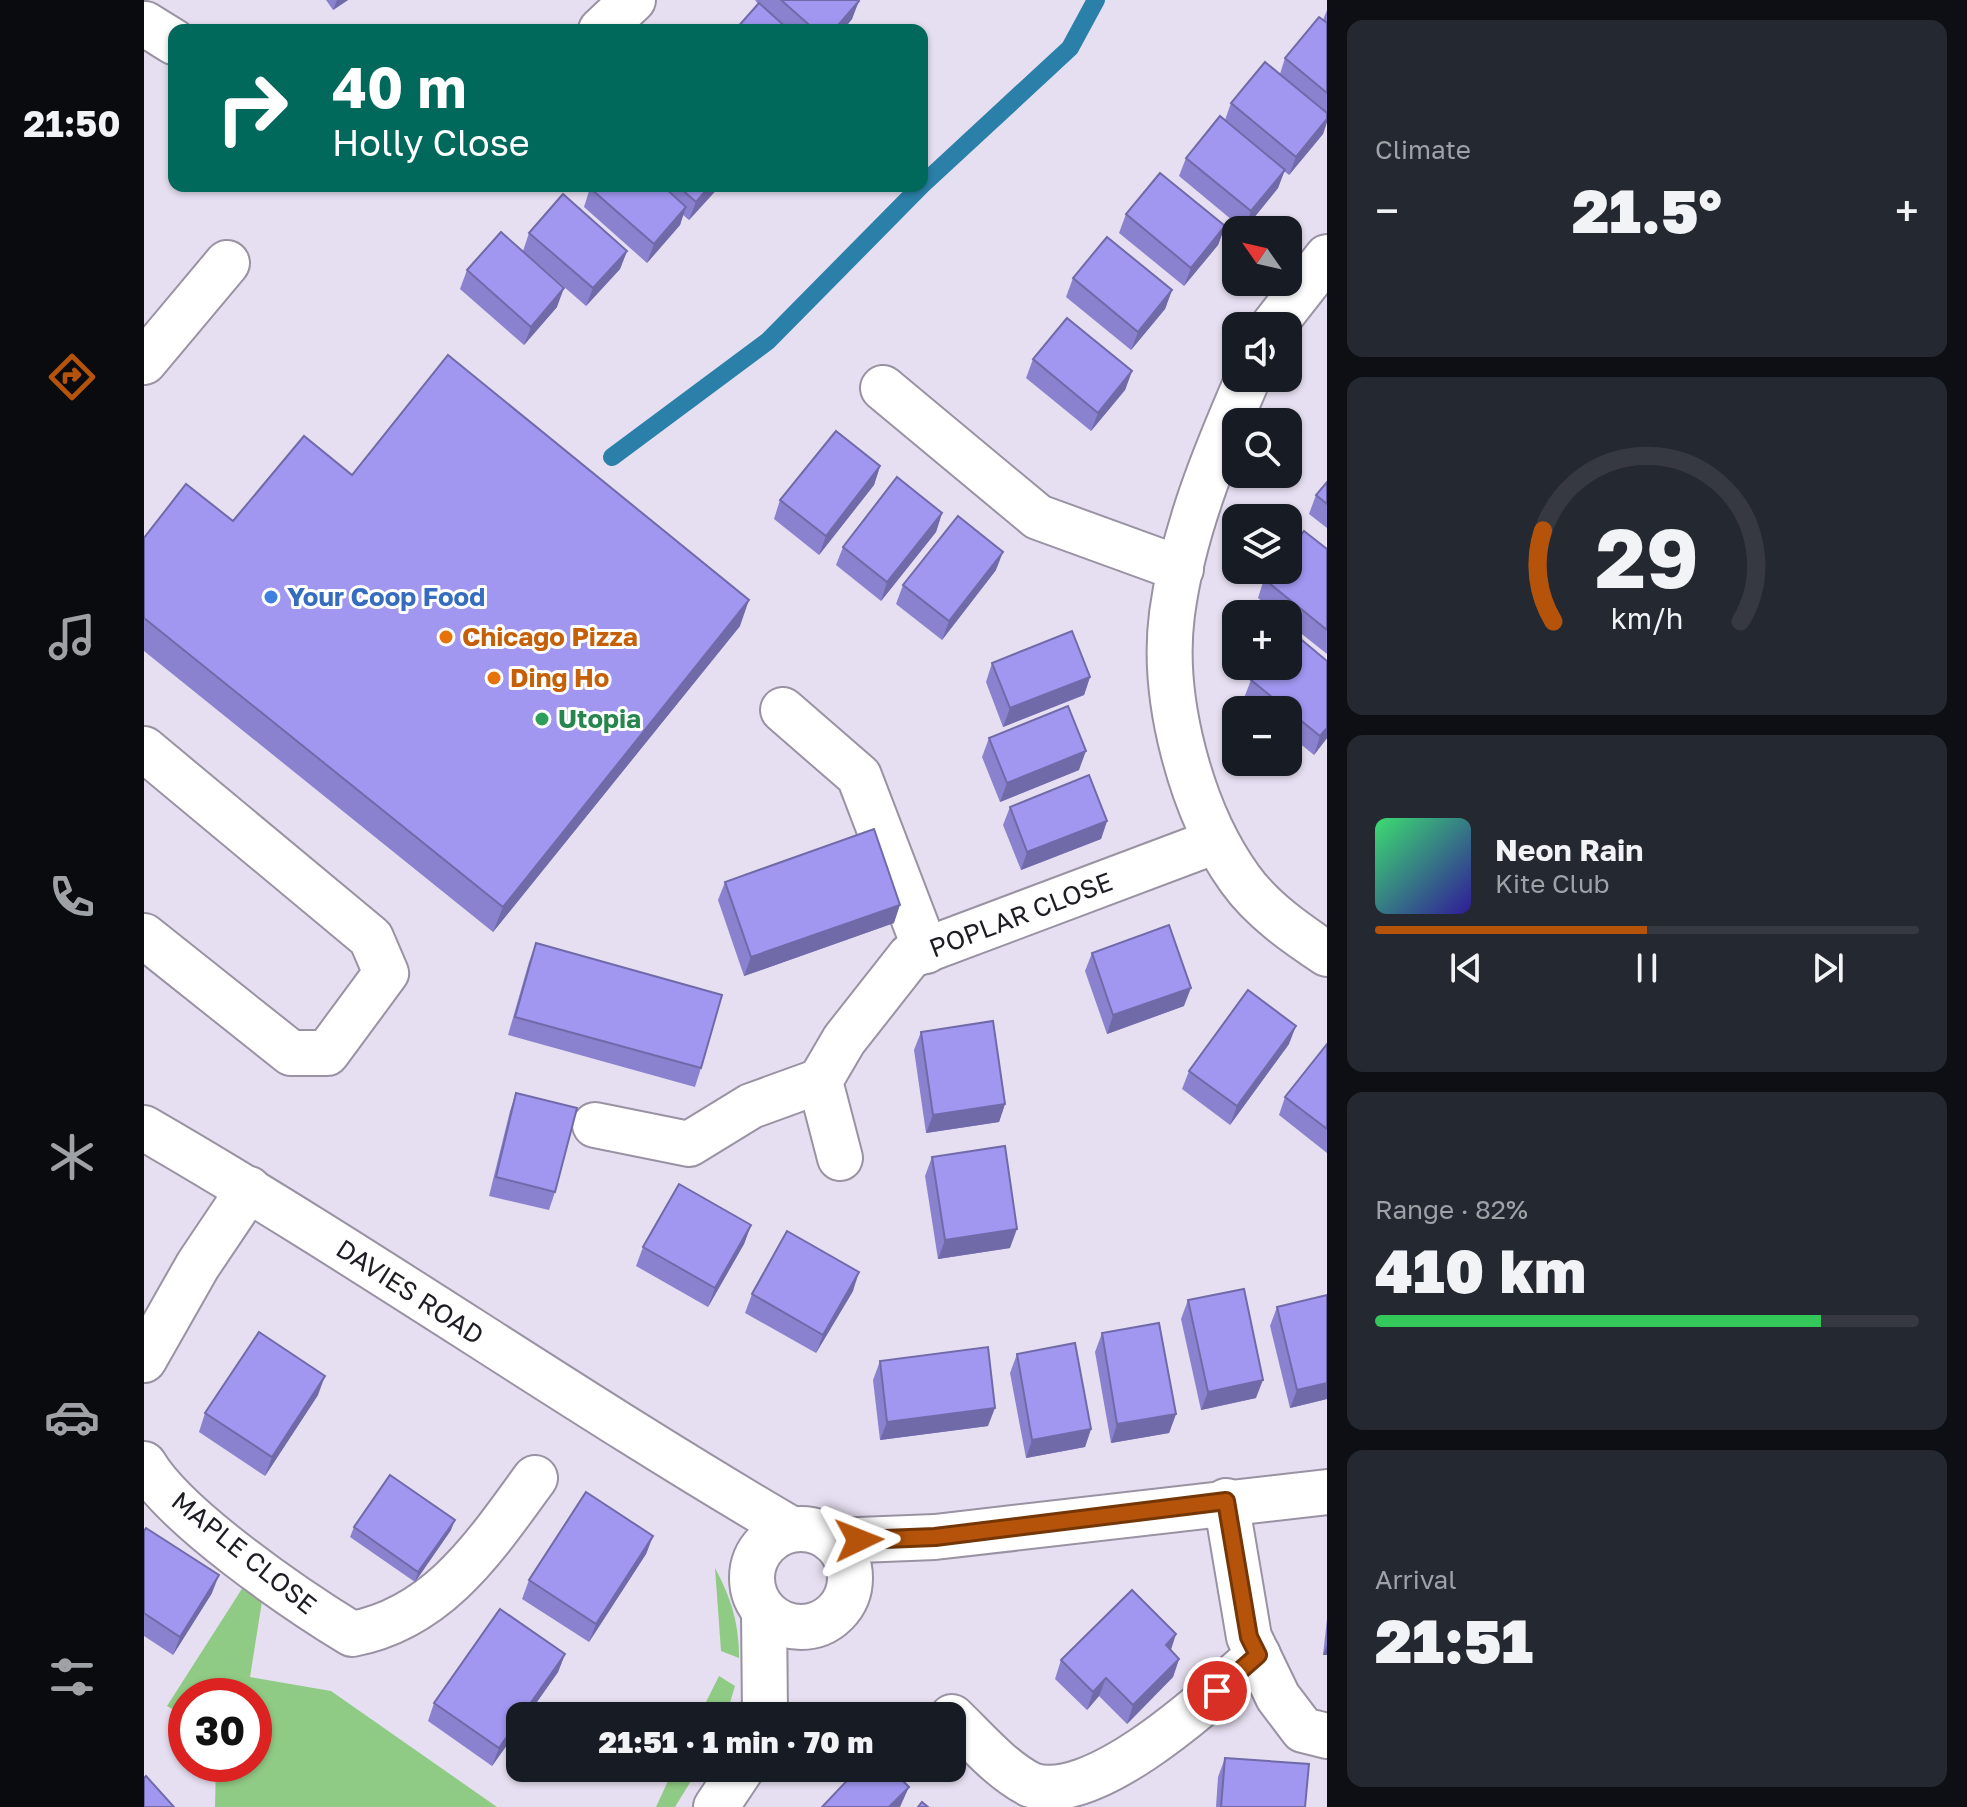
<!DOCTYPE html>
<html lang="en">
<head>
<meta charset="utf-8">
<style>
	:root { --surface:#171b24; --page:#242831; --text:#f1f3f6; --muted:#9ea1a6; --line:#363941; --accent:#b45309 }
	body { margin:0; font-family:"Golos Text",sans-serif; background:var(--page); color:var(--text); height:100vh; display:flex; flex-direction:column; font-size:30px; white-space:nowrap }
	* { box-sizing:border-box; margin:0 }
	p { font-size:26px; color:var(--muted) }
	.icon { flex:none; width:44px; height:44px; fill:none; stroke:currentColor; stroke-width:2; stroke-linecap:round; stroke-linejoin:round }
	.map { position:relative; flex:1; overflow:hidden }
	.drawer { display:flex; flex-direction:column; gap:20px; padding:20px; background:#0d0f14; width:640px }
	.drawer>* { flex:none }
	.guide { position:absolute; left:24px; top:24px; width:760px; height:168px; border-radius:16px; box-shadow:0 2px 6px #0004; background:#00695c; color:#fff; overflow:hidden }
	.needle { width:52px; rotate:304deg }
	.fabs { position:absolute; left:1078px; top:216px; display:grid; gap:16px }
	.fabs a { display:grid; place-items:center; width:80px; height:80px; border-radius:16px; background:var(--surface); box-shadow:0 2px 6px #0004; font-size:40px }
	.speed { position:absolute; left:24px; top:1678px; display:flex; gap:16px; font-size:40px; font-weight:700; text-align:center }
	.speed>* { display:grid; place-content:center; width:104px; height:104px; border-radius:50%; background:var(--surface); box-shadow:0 2px 6px #0004; line-height:1 }
	.speed .limit { border:12px solid #d22; background:#fff; color:#111 }
	.pin { position:absolute; display:grid; place-items:center; width:68px; height:68px; color:#fff; margin:-34px; border:4px solid #fff; border-radius:50%; box-shadow:0 2px 8px #0007 }
	.me { position:absolute; width:88px; margin:-44px; rotate:88deg; stroke-linejoin:round; filter:drop-shadow(0 0 6px #0008) }
	.turn { display:flex; align-items:center; gap:28px; height:168px; padding:0 32px; font-size:36px }
	.turn .icon { width:104px; height:104px; stroke-width:2.5 }
	.turn b { display:block; font-size:56px; line-height:68px }
	.big { font-size:60px; font-weight:800; line-height:1.1 }
	.drawer .tile { flex:1; display:flex; flex-direction:column; justify-content:center; gap:12px; min-width:0; padding:0 28px; border-radius:16px; background:var(--page) }
	.drawer .dial { align-items:center; gap:0 }
	.dial svg { height:208px; overflow:visible; fill:none; stroke:var(--line); stroke-width:7; stroke-linecap:round; text-anchor:middle }
	.dial text { fill:var(--text); stroke:none }
	.song { display:flex; align-items:center; gap:24px }
	.cover { width:96px; height:96px; border-radius:12px; background:linear-gradient(135deg,hsl(140 70% 55%),hsl(250 70% 35%)) }
	.played { height:8px; border-radius:4px; background:linear-gradient(90deg,var(--accent) 50%,var(--line) 50%) }
	.keys { display:flex; justify-content:space-around; direction:ltr }
	.heat { display:flex; justify-content:space-between; align-items:center; font-size:44px; direction:ltr }
	.charge { height:12px; border-radius:6px; background:linear-gradient(90deg,#34c759 82%,var(--line) 0) }
	.trip { position:absolute; left:362px; top:1702px; width:460px; height:80px; border-radius:16px; background:var(--surface); box-shadow:0 2px 6px #0004; font-weight:800; line-height:80px; text-align:center }
	main { display:flex; flex:1; min-height:0 }
	.tabs { display:flex; flex-direction:column; width:144px; justify-content:space-around; align-items:center; background:#090b0e; color:var(--muted) }
	.tabs .icon { width:56px; height:56px }
	.tabs .current { color:var(--accent) }
	.tabs b { font-size:36px; color:var(--text) }
	.map>svg:first-child { display:block }
	.green { fill:#90cb85 }
	.lines { fill:none; stroke-linecap:round; stroke-linejoin:round }
	.stream { stroke:#2a80a8; stroke-width:18 }
	.minor-casing { stroke:#9992a3; stroke-width:48 }
	.minor { stroke:#fff; stroke-width:44 }
	.wall { fill:#8a82cf }
	.shaded-wall { fill:#716aa9 }
	.building { fill:#a197f1; stroke:#716aa9; stroke-width:2 }
	.route-casing { stroke:#753606; stroke-width:20 }
	.route { stroke:#b45309; stroke-width:14 }
	.shop-dot { fill:#3f7fe0; stroke:#fff; stroke-width:3 }
	.food-dot { fill:#e8710a; stroke:#fff; stroke-width:3 }
	.leisure-dot { fill:#2e9e5b; stroke:#fff; stroke-width:3 }
	.labels { text-anchor:middle; stroke-width:6; stroke-linejoin:round; paint-order:stroke }
	.shop-label { font-size:26px; font-weight:bold; fill:#366cbe; stroke:#fff; text-anchor:start }
	.food-label { font-size:26px; font-weight:bold; fill:#c56008; stroke:#fff; text-anchor:start }
	.leisure-label { font-size:26px; font-weight:bold; fill:#27864d; stroke:#fff; text-anchor:start }
	.street-label { font-size:26px; fill:#1f1d24; stroke:#fff }
</style>
</head>
<body>
<main>
<nav class="tabs">
<b>21:50</b>
<svg class="icon current" aria-label="directions" viewBox="0 0 24 24"><path d="M12 3l9 9-9 9-9-9zM9 14v-3h6M13 9l2 2-2 2"/></svg>
<svg class="icon" aria-label="music" viewBox="0 0 24 24"><path d="M9 18V5l10-2v13"/><circle cx="6" cy="18" r="3"/><circle cx="16" cy="16" r="3"/></svg>
<svg class="icon" aria-label="phone" viewBox="0 0 24 24"><path d="M5 4h4l2 5-3 2q2 4 5 5l2-3 5 2v4C11 20 4 13 5 4z"/></svg>
<svg class="icon" aria-label="climate" viewBox="0 0 24 24"><path d="M12 3v18M4 7l16 10M4 17L20 7"/></svg>
<svg class="icon" aria-label="car" viewBox="0 0 24 24"><path d="M5 17H2v-5l4-1 3-4h7l3 4 3 1v5h-3M9 17h6M6 11h13"/><circle cx="7" cy="17" r="2"/><circle cx="17" cy="17" r="2"/></svg>
<svg class="icon" aria-label="filters" viewBox="0 0 24 24"><path d="M4 7h16M4 17h16"/><circle cx="9" cy="7" r="2"/><circle cx="15" cy="17" r="2"/></svg>
</nav>
<div class="map">
<svg width="1183" height="1807" viewBox="0 0 1183 1807">
	<rect width="100%" height="100%" fill="#e6dff1"/>
	<g class="green">
		<path d="M571,1568C587,1598 595,1623 595,1658L577,1651Z"/>
		<path d="M101,1584L119,1595L106,1677L187,1691L353,1807H71L72,1764H110V1696H42V1717L23,1706Z"/>
		<path d="M575,1676L591,1686L582,1716H555Z"/>
		<path d="M530,1768H555L531,1807H512Z"/>
	</g>
	<g class="lines">
		<g class="stream">
			<path d="M778,185L926,48L952,0"/>
			<path d="M468,457L624,341L777,186"/>
		</g>
		<defs>
			<g id="minor">
				<path d="M1,24L30,42"/>
				<path d="M457,30L489,0"/>
				<path d="M1129,326L1183,257"/>
				<path d="M0,362L83,263"/>
				<path d="M1104,378C1071,454 1039,531 1028,614C1017,698 1047,811 1096,879C1118,910 1153,934 1183,954"/>
				<path d="M739,388L894,517L1037,569"/>
				<path d="M639,710L715,776L782,951"/>
				<path d="M0,749L227,938L242,973L183,1053H147L0,936"/>
				<path d="M451,1125L545,1144L607,1106L676,1081"/>
				<path d="M0,1128C220,1255 428,1401 647,1529"/>
				<path d="M696,1158L676,1081L700,1040L766,956L1072,841"/>
				<path d="M0,1360L54,1265L105,1189"/>
				<path d="M0,1464C32,1518 152,1600 208,1634C295,1618 342,1545 391,1478"/>
				<path d="M1082,1501L1105,1637L1134,1697L1159,1730L1183,1736"/>
				<circle cx="657" cy="1578" r="49"/>
				<path d="M689,1541L791,1537L1183,1492"/>
				<path d="M620,1611L621,1716"/>
				<path d="M808,1717C832,1740 857,1770 887,1785C951,1807 1070,1694 1114,1655"/>
				<path d="M572,1807L598,1768"/>
			</g>
		</defs>
		<use href="#minor" class="minor-casing"/>
		<use href="#minor" class="minor"/>
	</g>
	<g class="wall">
		<path d="M182,0H204L189,10Z"/>
		<path d="M611,0H714L708,19L699,30H592L614,4Z"/>
		<path d="M1183,10V122L1179,134L1145,175L1140,171L1134,188L1100,230L1035,176L1042,158L1081,120L1087,103L1136,74L1141,58L1179,20Z"/>
		<path d="M449,186H576L545,220L539,215L536,225L503,263L440,207L446,188Z"/>
		<path d="M982,214L1081,226L1074,245L1040,286L975,233Z"/>
		<path d="M385,233L483,251L476,269L442,306L379,251Z"/>
		<path d="M323,270L413,307L380,345L316,289Z"/>
		<path d="M929,278L1028,290L1021,309L987,350L922,297Z"/>
		<path d="M889,359L988,371L981,390L947,431L882,378Z"/>
		<path d="M736,466L730,485L675,555L630,519L636,500Z"/>
		<path d="M208,475L596,626L349,932L0,651V538L89,521Z"/>
		<path d="M1183,482V528L1165,514L1172,495Z"/>
		<path d="M798,513L792,532L737,601L692,565L699,547Z"/>
		<path d="M1183,549V654L1144,623V614H1133L1114,598L1120,579Z"/>
		<path d="M852,570L798,640L752,604L759,585Z"/>
		<path d="M848,663L946,677L940,695L859,727L842,682Z"/>
		<path d="M1107,680L1183,738L1170,755L1144,734V710H1114L1100,698Z"/>
		<path d="M845,738L935,770L856,802L838,757Z"/>
		<path d="M866,807L963,821L957,839L877,870L859,825Z"/>
		<path d="M581,882L750,923L600,976L574,900Z"/>
		<path d="M392,943L557,1068L551,1087L364,1035L385,962Z"/>
		<path d="M948,953L1040,1006L963,1034L941,971Z"/>
		<path d="M777,1032L861,1104L855,1122L782,1133L770,1050Z"/>
		<path d="M1145,1044L1086,1125L1038,1089L1045,1071Z"/>
		<path d="M1183,1044V1153L1135,1115L1141,1097Z"/>
		<path d="M372,1093L411,1192L405,1210L345,1196L366,1111Z"/>
		<path d="M788,1157L866,1248L794,1259L781,1176Z"/>
		<path d="M607,1225L600,1244L564,1307L492,1266L499,1247Z"/>
		<path d="M709,1291L672,1353L601,1313L608,1294Z"/>
		<path d="M1183,1295V1399L1146,1408L1126,1326L1133,1307Z"/>
		<path d="M1044,1300L1112,1398L1057,1410L1037,1319Z"/>
		<path d="M958,1333L1032,1414L1025,1433L967,1443L951,1352Z"/>
		<path d="M873,1354L947,1429L941,1447L882,1458L866,1373Z"/>
		<path d="M736,1361L844,1426L736,1440L729,1380Z"/>
		<path d="M174,1395L121,1476L55,1432L61,1413Z"/>
		<path d="M210,1527L307,1530L271,1582L206,1537Z"/>
		<path d="M0,1531L68,1593L29,1655L0,1636Z"/>
		<path d="M509,1536L502,1554L445,1642L378,1599L385,1580Z"/>
		<path d="M1183,1619V1655H1179Z"/>
		<path d="M1027,1650L1035,1659L1029,1677L983,1724L955,1696L943,1710L911,1679L917,1660Z"/>
		<path d="M421,1654L414,1672L348,1766L284,1721L290,1703Z"/>
		<path d="M1081,1758L1161,1807H1072L1074,1777Z"/>
	</g>
	<g class="shaded-wall">
		<path d="M193,0H204L189,10Z"/>
		<path d="M715,1L708,19L699,30H690Z"/>
		<path d="M1183,119V122L1179,134L1145,175L1152,157Z"/>
		<path d="M1141,170L1134,188L1100,230L1107,211Z"/>
		<path d="M566,186H576L545,220L552,202Z"/>
		<path d="M542,207L536,225L503,263L510,244Z"/>
		<path d="M1081,226L1074,245L1040,286L1047,268Z"/>
		<path d="M483,251L476,269L442,306L449,288Z"/>
		<path d="M420,288L413,307L380,345L387,327Z"/>
		<path d="M1028,290L1021,309L987,350L994,332Z"/>
		<path d="M988,371L981,390L947,431L954,413Z"/>
		<path d="M736,466L730,485L675,555L682,536Z"/>
		<path d="M798,513L792,532L737,601L743,582Z"/>
		<path d="M859,552L852,570L798,640L805,621Z"/>
		<path d="M605,600L596,626L349,932L359,907Z"/>
		<path d="M946,677L940,695L859,727L866,708Z"/>
		<path d="M1183,728V738L1170,755L1176,736Z"/>
		<path d="M942,751L935,770L856,802L863,783Z"/>
		<path d="M963,821L957,839L877,870L883,852Z"/>
		<path d="M756,905L750,923L600,976L607,957Z"/>
		<path d="M1047,988L1040,1006L963,1034L969,1015Z"/>
		<path d="M1152,1026L1145,1044L1086,1125L1093,1106Z"/>
		<path d="M861,1104L855,1122L782,1133L789,1115Z"/>
		<path d="M607,1225L600,1244L564,1307L571,1288Z"/>
		<path d="M873,1229L866,1248L794,1259L801,1240Z"/>
		<path d="M715,1272L709,1291L672,1353L679,1335Z"/>
		<path d="M181,1376L174,1395L121,1476L128,1457Z"/>
		<path d="M1119,1380L1112,1398L1057,1410L1064,1392Z"/>
		<path d="M1183,1383V1399L1146,1408L1153,1390Z"/>
		<path d="M851,1408L844,1426L736,1440L743,1422Z"/>
		<path d="M1032,1414L1025,1433L967,1443L973,1424Z"/>
		<path d="M947,1429L941,1447L882,1458L888,1440Z"/>
		<path d="M311,1520L307,1530L271,1582L274,1572Z"/>
		<path d="M509,1536L502,1554L445,1642L452,1624Z"/>
		<path d="M75,1575L68,1593L29,1655L36,1637Z"/>
		<path d="M1032,1634L1026,1653L1022,1645Z"/>
		<path d="M1183,1645V1655H1179Z"/>
		<path d="M421,1654L414,1672L383,1716H377Z"/>
		<path d="M1035,1659L1029,1677L983,1724L989,1705Z"/>
		<path d="M962,1678L955,1696L943,1710L949,1692Z"/>
		<path d="M376,1718V1727L348,1766L355,1748Z"/>
		<path d="M765,1787L756,1807H745Z"/>
	</g>
	<g class="building">
		<path d="M637,0H714L715,1L690,30H671Z"/>
		<path d="M615,3L645,30H591Z"/>
		<path d="M1175,17L1183,23V93L1141,58Z"/>
		<path d="M1121,62L1183,113V119L1152,157L1087,103Z"/>
		<path d="M1076,116L1141,170L1107,211L1042,158Z"/>
		<path d="M1016,173L1081,226L1047,268L982,214Z"/>
		<path d="M449,186H519L542,207L510,244L446,188Z"/>
		<path d="M534,186H566L552,202Z"/>
		<path d="M419,194L483,251L449,288L385,233Z"/>
		<path d="M357,232L420,288L387,327L323,270Z"/>
		<path d="M963,237L1028,290L994,332L929,278Z"/>
		<path d="M923,318L988,371L954,413L889,359Z"/>
		<path d="M304,355L605,600L359,907L0,618V538L42,484L89,521L160,436L208,475Z"/>
		<path d="M692,431L736,466L682,536L636,500Z"/>
		<path d="M753,477L798,513L743,582L699,547Z"/>
		<path d="M1183,482V504L1172,495Z"/>
		<path d="M814,516L859,552L805,621L759,585Z"/>
		<path d="M1160,531L1183,549V630L1120,579L1128,570H1144V550Z"/>
		<path d="M928,631L946,677L866,708L848,663Z"/>
		<path d="M1147,631L1183,661V728L1176,736L1107,680L1118,666H1144V634Z"/>
		<path d="M924,706L942,751L863,783L845,738Z"/>
		<path d="M945,775L963,821L883,852L866,807Z"/>
		<path d="M730,829L756,905L607,957L581,882Z"/>
		<path d="M1025,925L1047,988L969,1015L948,953Z"/>
		<path d="M392,943L578,995L557,1068L371,1017Z"/>
		<path d="M1104,990L1152,1026L1093,1106L1045,1071Z"/>
		<path d="M849,1021L861,1104L789,1115L777,1032Z"/>
		<path d="M1183,1044V1129L1141,1097Z"/>
		<path d="M372,1093L433,1108L411,1192L352,1177Z"/>
		<path d="M861,1146L873,1229L801,1240L788,1157Z"/>
		<path d="M535,1184L607,1225L571,1288L499,1247Z"/>
		<path d="M643,1231L715,1272L679,1335L608,1294Z"/>
		<path d="M1100,1289L1119,1380L1064,1392L1044,1300Z"/>
		<path d="M1183,1295V1383L1153,1390L1133,1307Z"/>
		<path d="M1015,1323L1032,1414L973,1424L958,1333Z"/>
		<path d="M115,1332L181,1376L128,1457L61,1413Z"/>
		<path d="M931,1343L947,1429L888,1440L873,1354Z"/>
		<path d="M844,1347L851,1408L743,1422L736,1361Z"/>
		<path d="M246,1475L311,1520L274,1572L210,1527Z"/>
		<path d="M442,1492L509,1536L452,1624L385,1580Z"/>
		<path d="M2,1528L75,1575L36,1637L0,1613V1531Z"/>
		<path d="M988,1590L1032,1634L1022,1645L1035,1659L989,1705L962,1678L949,1692L917,1660Z"/>
		<path d="M356,1609L421,1654L355,1748L290,1703Z"/>
		<path d="M1081,1758L1165,1764L1161,1807H1077Z"/>
		<path d="M715,1768H746L765,1787L745,1807H678Z"/>
		<path d="M2,1776L30,1807H0V1778Z"/>
		<path d="M778,1802L784,1807H774Z"/>
	</g>
	<g class="lines">
		<defs>
			<path id="route" d="M715,1540L791,1537L1082,1501L1105,1637L1114,1655L1073,1691"/>
		</defs>
		<use href="#route" class="route-casing"/>
		<use href="#route" class="route"/>
	</g>
	<circle class="shop-dot" cx="127" cy="597" r="8"/>
	<g class="food-dot">
		<circle cx="302" cy="637" r="8"/>
		<circle cx="350" cy="678" r="8"/>
	</g>
	<circle class="leisure-dot" cx="398" cy="719" r="8"/>
	<g class="labels">
		<g class="shop-label">
			<text x="143" y="606">Your Coop Food</text>
		</g>
		<g class="food-label">
			<text x="318" y="646">Chicago Pizza</text>
			<text x="366" y="687">Ding Ho</text>
		</g>
		<g class="leisure-label">
			<text x="414" y="728">Utopia</text>
		</g>
		<g class="street-label">
			<text transform="translate(877 915) rotate(-21)" y="9">POPLAR CLOSE</text>
			<text transform="translate(266 1292) rotate(33)" y="9">DAVIES ROAD</text>
			<text transform="translate(100 1553) rotate(39)" y="9">MAPLE CLOSE</text>
		</g>
	</g>
</svg>
<div class="fabs">
<a><svg class="needle" viewBox="-14 -14 28 28"><path d="M0-13l5 13h-10z" fill="#e53935"/><path d="M0 13l5-13h-10z" fill="#9ea1a6"/></svg></a>
<a><svg class="icon" aria-label="sound" viewBox="0 0 24 24"><path d="M4 9h4l5-4v14l-5-4H4zM17 9q2 3 0 6"/></svg></a>
<a><svg class="icon" aria-label="search" viewBox="0 0 24 24"><circle cx="10" cy="10" r="6"/><path d="M15 15l6 6"/></svg></a>
<a><svg class="icon" aria-label="layers" viewBox="0 0 24 24"><path d="M12 4l9 5-9 5-9-5zM3 14l9 5 9-5"/></svg></a>
<a>+</a>
<a>−</a>
</div>
<div class="speed"><div class="limit">30</div></div>
<div class="pin" style="left:1073px;top:1691px;background:#d93025"><svg class="icon" aria-label="arrive" viewBox="0 0 24 24"><path d="M6 21V4h12l-3 4 3 4H6"/></svg></div>
<svg class="me" style="left:715px;top:1540px" viewBox="-20 -20 40 40"><path d="M0-17L14 15 0 8-14 15z" fill="#b45309" stroke="#fff" stroke-width="4"/></svg>
<div class="trip">21:51 · 1 min · 70 m</div>
<div class="guide">
<div class="turn"><svg class="icon" aria-label="right" viewBox="0 0 24 24"><path d="M7 20v-9h11M14 6l5 5-5 5"/></svg><div><b>40 m</b>Holly Close</div></div>
</div>
</div>
<section class="drawer">
<div class="tile"><p>Climate</p>
<div class="heat"><a>−</a><b class="big">21.5°</b><a>+</a></div>
</div>
<div class="tile dial"><svg viewBox="0 0 100 80">
<path d="M14 69A42 42 0 1 1 86 69"/>
<path d="M14 69A42 42 0 0 1 10 34" stroke="#b45309"/>
<text x="50" y="56" font-size="32" font-weight="700">29</text>
<text x="50" y="72" font-size="11">km/h</text>
</svg></div>
<div class="tile">
<div class="song"><i class="cover"></i><div><b>Neon Rain</b><p>Kite Club</p></div></div>
<div class="played"></div>
<div class="keys"><svg class="icon" aria-label="previous" viewBox="0 0 24 24"><path d="M18 5L8 12l10 7zM5 5v14"/></svg><svg class="icon" aria-label="pause" viewBox="0 0 24 24"><path d="M8 5v14M16 5v14"/></svg><svg class="icon" aria-label="next" viewBox="0 0 24 24"><path d="M6 5l10 7-10 7zM19 5v14"/></svg></div>
</div>
<div class="tile"><p>Range · 82%</p><b class="big">410 km</b><div class="charge"></div></div>
<div class="tile"><p>Arrival</p><b class="big">21:51</b></div>
</section>
</main>
</body>
</html>
